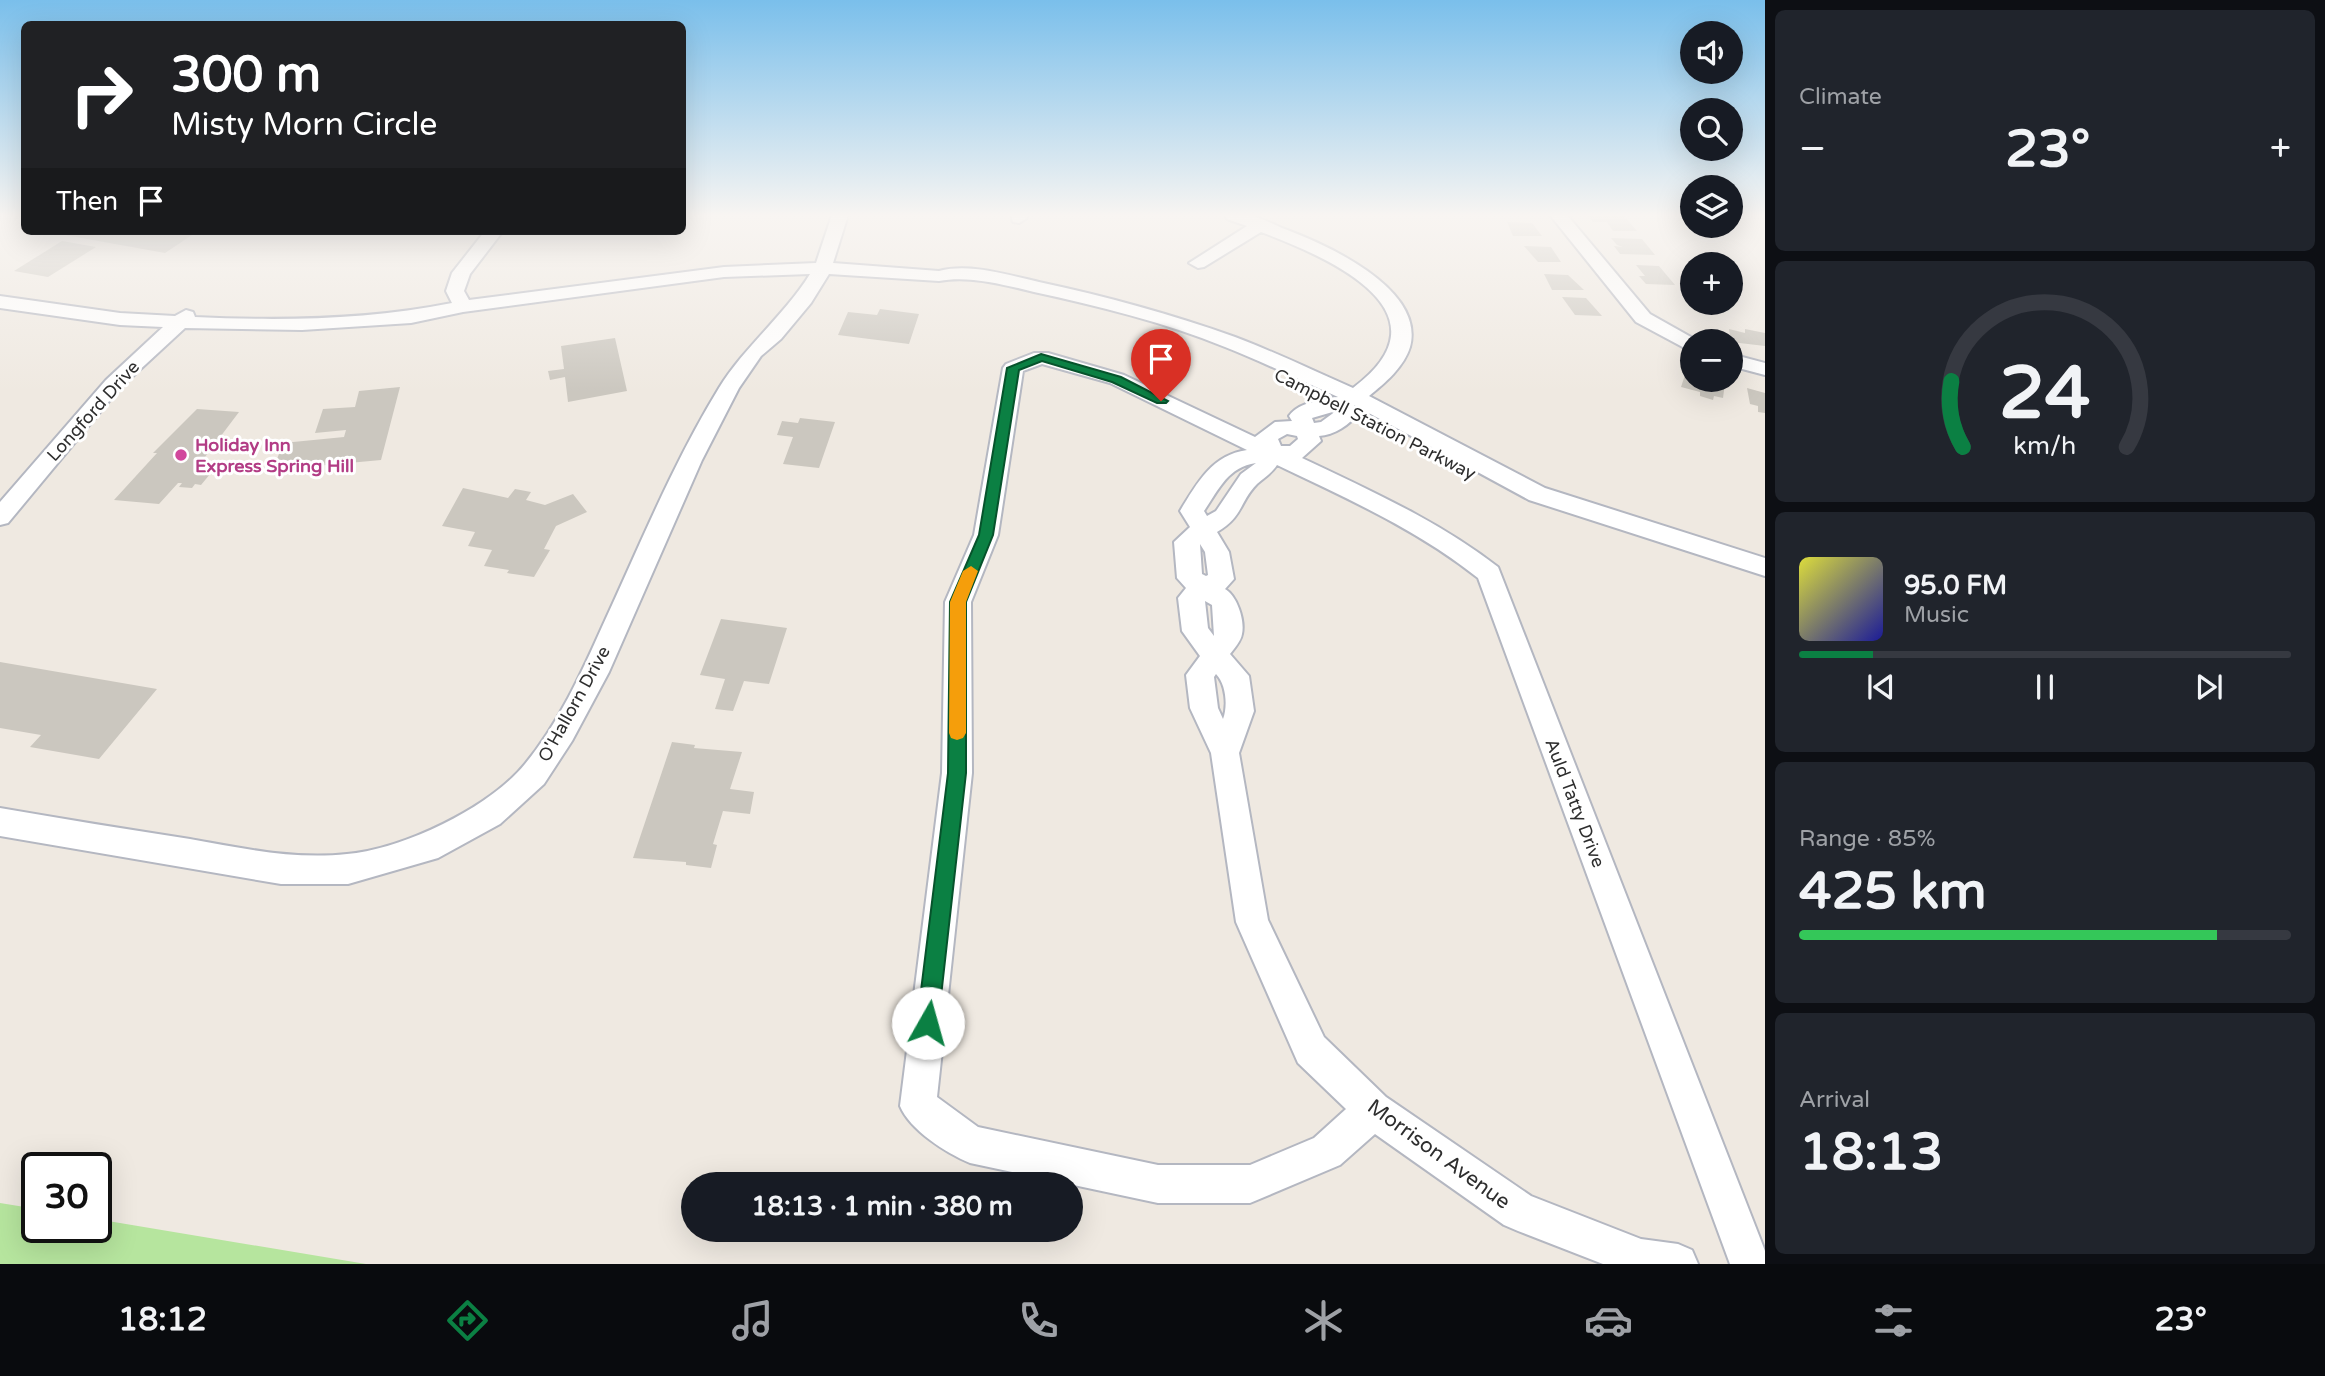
<!DOCTYPE html>
<html lang="en">
<head>
<meta charset="utf-8">
<style>
	:root { --surface:#171b24; --page:#20242c; --text:#f1f3f6; --muted:#9ea1a6; --line:#363941; --accent:#0b8043 }
	body { margin:0; font-family:"Varela Round",sans-serif; background:var(--page); color:var(--text); height:100vh; display:flex; flex-direction:column; font-size:26px; white-space:nowrap }
	* { box-sizing:border-box; margin:0 }
	p { font-size:23px; color:var(--muted) }
	.icon { flex:none; width:38px; height:38px; fill:none; stroke:currentColor; stroke-width:2; stroke-linecap:round; stroke-linejoin:round }
	.map { position:relative; flex:1; overflow:hidden }
	.panel { display:flex; flex-direction:column; gap:10px; padding:10px; background:#0d0f14; width:560px }
	.panel>* { flex:none }
	.banner { position:absolute; left:21px; top:21px; width:665px; height:214px; border-radius:10px; box-shadow:0 7px 28px #0002; background:#202124; color:#fff; overflow:hidden }
	.buttons { position:absolute; left:1680px; top:21px; display:grid; gap:14px }
	.buttons a { display:grid; place-items:center; width:63px; height:63px; border-radius:50%; background:var(--surface); box-shadow:0 7px 28px #0002; font-size:35px }
	.speed { position:absolute; left:21px; top:1152px; display:flex; gap:14px; font-size:35px; font-weight:700; text-align:center }
	.speed>* { display:grid; place-content:center; width:91px; height:91px; border-radius:50%; background:var(--surface); box-shadow:0 7px 28px #0002; line-height:1 }
	.speed .limit { border:4px solid #111; border-radius:10px; background:#fff; color:#111 }
	.pin { position:absolute; display:grid; place-items:center; width:60px; height:60px; color:#fff; margin:-72px -30px; border-radius:50% 50% 50% 0; rotate:-45deg; box-shadow:0 0 7px #0007 }
	.pin .icon { rotate:45deg }
	.me { position:absolute; width:77px; margin:-38px; rotate:7deg; stroke-linejoin:round; filter:drop-shadow(0 0 5px #0008) }
	.turn { display:flex; align-items:center; gap:24px; height:147px; padding:0 35px; font-size:32px }
	.turn .icon { width:91px; height:91px; stroke-width:2.5 }
	.turn b { display:block; font-size:49px; line-height:60px }
	.then { display:flex; align-items:center; height:66px; padding:0 35px; background:#0003; gap:14px; font-size:26px }
	.big { font-size:52px; font-weight:700; line-height:1.1 }
	.panel .tile { flex:1; display:flex; flex-direction:column; justify-content:center; gap:10px; min-width:0; padding:0 24px; border-radius:10px; background:var(--page) }
	.panel .dial { align-items:center; gap:0 }
	.dial svg { height:182px; overflow:visible; fill:none; stroke:var(--line); stroke-width:7; stroke-linecap:round; text-anchor:middle }
	.dial text { fill:var(--text); stroke:none }
	.song { display:flex; align-items:center; gap:21px }
	.cover { width:84px; height:84px; border-radius:10px; background:linear-gradient(135deg,hsl(60 70% 55%),hsl(240 70% 35%)) }
	.played { height:7px; border-radius:4px; background:linear-gradient(90deg,var(--accent) 15%,var(--line) 15%) }
	.keys { display:flex; justify-content:space-around; direction:ltr }
	.heat { display:flex; justify-content:space-between; align-items:center; font-size:38px; direction:ltr }
	.charge { height:10px; border-radius:5px; background:linear-gradient(90deg,#34c759 85%,var(--line) 0) }
	.trip { position:absolute; left:681px; top:1172px; width:402px; height:70px; border-radius:35px; background:var(--surface); box-shadow:0 7px 28px #0002; font-weight:700; line-height:70px; text-align:center }
	.tabs { display:flex; height:112px; justify-content:space-around; align-items:center; background:#090b0e; color:var(--muted) }
	.tabs .icon { width:49px; height:49px }
	.tabs .selected { color:var(--accent) }
	.tabs b { font-size:32px; color:var(--text) }
	main { display:flex; flex:1; min-height:0 }
	.map>svg:first-child { display:block }
	.green { fill:#b6e59e }
	.building { fill:#cbc7bf }
	.lines { fill:none; stroke-linecap:round; stroke-linejoin:round }
	.minor-casing { stroke:#b4b7c1; stroke-width:4 }
	.minor { fill:#fff; fill-rule:evenodd }
	.route { fill:#0b8043; stroke:#07532c; stroke-width:2 }
	.slow { fill:#f59e0b }
	.hotel-dot { fill:#d1479c; stroke:#fff; stroke-width:2.5 }
	.labels { text-anchor:middle; stroke-width:6; stroke-linejoin:round; paint-order:stroke }
	.street-label { font-size:18px; fill:#2e2e2e; stroke:#fff }
	.hotel-label { font-size:18px; font-weight:bold; fill:#b23c85; stroke:#fff; text-anchor:start }
	.near-street-label { font-size:21px; fill:#2e2e2e; stroke:#fff }
</style>
</head>
<body>
<main>
<div class="map">
<svg width="1765" height="1264" viewBox="0 0 1765 1264">
	<rect width="100%" height="100%" fill="#efe9e1"/>
	<path class="green" d="M0,1203L37,1209V1227H96V1219L366,1264H0Z"/>
	<g class="building">
		<path d="M1588,215H1623L1637,231H1613L1607,222H1593Z"/>
		<path d="M1507,222L1532,223L1542,236H1513Z"/>
		<path d="M72,231H198L165,253L65,235Z"/>
		<path d="M1611,238L1642,239L1655,255L1620,254L1614,246L1623,247L1617,245Z"/>
		<path d="M62,241L96,247L48,277L14,271Z"/>
		<path d="M1524,246L1551,247L1561,262H1538Z"/>
		<path d="M1636,265L1659,266L1675,285L1646,284L1639,276H1645Z"/>
		<path d="M1544,274L1568,275L1584,290H1552Z"/>
		<path d="M1562,297L1586,298L1602,316L1575,315Z"/>
		<path d="M880,309L919,314L909,344L838,335L848,312L877,315Z"/>
		<path d="M1729,329L1745,333V329L1765,333V346L1731,342Z"/>
		<path d="M615,338L627,391L568,402L565,377L550,380L548,371L564,369L561,346Z"/>
		<path d="M1685,375L1692,377V380L1725,383L1723,398L1714,396L1713,400L1700,396V392L1681,387Z"/>
		<path d="M400,387L381,460L273,470L283,443L344,437L346,430L315,433L323,409L355,407L359,391Z"/>
		<path d="M1747,388L1765,393V413L1758,412V406L1750,404Z"/>
		<path d="M197,409L239,412L205,457L198,460L220,462L201,485L195,484L192,488L179,487L182,483H178L159,504L114,500L157,453H153Z"/>
		<path d="M800,418L835,422L819,468L783,464L793,437L777,435L782,421L798,423Z"/>
		<path d="M463,488L508,498L515,489L531,492L526,500L545,505L573,494L587,512L556,526L544,549L550,550L534,577L507,573L509,570L484,566L492,550L468,546L475,532L442,526Z"/>
		<path d="M721,619L787,628L769,684L744,681L733,711L715,709L725,679L700,675Z"/>
		<path d="M0,662L157,689L99,759L30,747L41,735L0,728Z"/>
		<path d="M672,742L695,745L694,748L742,752L730,789L754,792L750,814L723,811L713,844L717,845L711,868L686,865V862L633,858Z"/>
	</g>
	<g class="lines">
		<defs>
			<g id="minor">
				<path d="M832,215H848L833,263L939,271C970,263 1008,275 1039,282C1105,296 1171,314 1235,337C1275,352 1314,371 1353,388C1455,312 1328,257 1261,232L1204,267L1198,268L1189,263L1247,226L1227,219L1225,215C1232,215 1239,214 1246,215C1258,216 1271,223 1282,228C1323,243 1426,288 1410,347C1404,367 1385,383 1369,396L1545,488L1765,558V576L1529,500L1354,405L1359,412C1350,425 1334,435 1319,436L1321,441L1302,458C1369,490 1439,521 1498,567L1765,1251V1264H1730L1478,578C1418,530 1346,498 1277,465C1271,474 1265,477 1257,484C1239,502 1244,516 1217,532L1229,552L1234,579L1225,589C1237,596 1245,620 1242,634C1241,641 1234,649 1230,654L1249,676L1254,711L1239,753L1268,920L1324,1037L1386,1097L1531,1196L1641,1239L1678,1244L1692,1250L1698,1264H1603L1518,1231L1504,1225L1375,1134L1340,1165L1250,1203H1158L970,1163C946,1153 910,1130 900,1106L942,773L945,602L974,535L1003,368L1006,364L1034,353H1048L1124,375L1255,437L1275,422L1292,421L1289,416C1300,401 1321,401 1338,397C1300,380 1263,362 1225,347C1164,322 1098,306 1034,292C1005,285 969,275 939,281L829,274L811,303L781,339L761,356L739,388L702,460L609,672L572,741L544,784L500,824L438,858L348,884H281L0,836V808C63,819 126,829 190,839C241,848 294,860 347,854C403,849 489,808 525,764C558,724 581,674 602,627C639,547 673,463 719,388C745,346 784,316 810,274L724,277L463,312L411,323L302,330L185,328L120,388L8,523L0,525V502L106,380L163,327L120,325L0,308V296L120,313L175,316L186,310L193,312L195,317C280,321 368,320 452,303L446,291L452,273L485,231H503L470,274L464,291L469,300L724,267L816,263ZM1042,364L1110,383L1247,450C1212,455 1197,483 1180,511L1190,527L1174,542L1177,578L1186,588L1178,598L1182,631L1200,656L1186,675L1190,708L1211,753L1236,922L1298,1063L1346,1109L1314,1138L1250,1165H1158L978,1127L937,1097L972,773L971,602L998,535L1023,371ZM1336,411L1321,422L1314,423L1312,418ZM1287,434L1297,436L1298,439L1290,446H1281L1278,439ZM1256,463L1241,474L1216,511L1207,516L1204,511C1219,489 1228,467 1256,463ZM1200,544L1205,552L1208,575L1206,576L1202,574ZM1205,601L1212,605L1214,636L1208,628ZM1216,674C1226,684 1228,706 1223,719L1218,708L1214,677Z"/>
				<path d="M1011,215H1027V218L1019,223L1013,222Z"/>
				<path d="M1550,215H1567L1650,314L1698,341H1692V352L1636,322Z"/>
				<path d="M1731,354L1765,363V375L1731,366Z"/>
			</g>
		</defs>
		<use href="#minor" class="minor-casing"/>
		<use href="#minor" class="minor"/>
	</g>
	<linearGradient id="sky" x2="0" y2="1"><stop stop-color="#7abfeb"/><stop offset="0.55" stop-color="#f8f5f2"/><stop offset="1" stop-color="#f8f5f2" stop-opacity="0"/></linearGradient>
	<rect width="1765" height="392" fill="url(#sky)"/>
	<path class="route" d="M1041,354L1121,377L1168,401L1166,403H1157L1112,382L1042,361L1019,370L993,535L966,602V773L938,1023L935,1030L928,1033L920,1030L917,1023L948,773L950,602L979,535L1007,368Z"/>
	<path class="slow" d="M971,566L978,571L966,602V733L963,738L957,740L951,738L949,733L950,602L963,571Z"/>
	<circle class="hotel-dot" cx="181" cy="455" r="7"/>
	<g class="labels">
		<g class="street-label">
			<text transform="translate(93 411) rotate(-48)" y="6">Longford Drive</text>
			<text transform="translate(1375 424) rotate(27)" y="6">Campbell Station Parkway</text>
			<text transform="translate(574 704) rotate(-61)" y="6">O'Hallorn Drive</text>
			<text transform="translate(1575 803) rotate(69)" y="6">Auld Tatty Drive</text>
		</g>
		<g class="hotel-label">
			<text x="195" y="451">Holiday Inn<tspan x="195" dy="21">Express Spring Hill</tspan></text>
		</g>
		<g class="near-street-label">
			<text transform="translate(1439 1154) rotate(36)" y="7">Morrison Avenue</text>
		</g>
	</g>
</svg>
<div class="buttons">
<a><svg class="icon" aria-label="sound" viewBox="0 0 24 24"><path d="M4 9h4l5-4v14l-5-4H4zM17 9q2 3 0 6"/></svg></a>
<a><svg class="icon" aria-label="search" viewBox="0 0 24 24"><circle cx="10" cy="10" r="6"/><path d="M15 15l6 6"/></svg></a>
<a><svg class="icon" aria-label="layers" viewBox="0 0 24 24"><path d="M12 4l9 5-9 5-9-5zM3 14l9 5 9-5"/></svg></a>
<a>+</a>
<a>−</a>
</div>
<div class="speed"><div class="limit">30</div></div>
<div class="pin" style="left:1161px;top:401px;background:#d93025"><svg class="icon" aria-label="arrive" viewBox="0 0 24 24"><path d="M6 21V4h12l-3 4 3 4H6"/></svg></div>
<svg class="me" style="left:928px;top:1023px" viewBox="-20 -20 40 40"><circle r="19" fill="#fff"/><path d="M0-13L10 11 0 6-10 11z" fill="#0b8043"/></svg>
<div class="trip">18:13 · 1 min · 380 m</div>
<div class="banner">
<div class="turn"><svg class="icon" aria-label="right" viewBox="0 0 24 24"><path d="M7 20v-9h11M14 6l5 5-5 5"/></svg><div><b>300 m</b>Misty Morn Circle</div></div>
<div class="then">Then<svg class="icon" aria-label="arrive" viewBox="0 0 24 24"><path d="M6 21V4h12l-3 4 3 4H6"/></svg></div>
</div>
</div>
<section class="panel">
<div class="tile"><p>Climate</p>
<div class="heat"><a>−</a><b class="big">23°</b><a>+</a></div>
</div>
<div class="tile dial"><svg viewBox="0 0 100 80">
<path d="M14 69A42 42 0 1 1 86 69"/>
<path d="M14 69A42 42 0 0 1 9 40" stroke="#0b8043"/>
<text x="50" y="56" font-size="32" font-weight="700">24</text>
<text x="50" y="72" font-size="11">km/h</text>
</svg></div>
<div class="tile">
<div class="song"><i class="cover"></i><div><b>95.0 FM</b><p>Music</p></div></div>
<div class="played"></div>
<div class="keys"><svg class="icon" aria-label="previous" viewBox="0 0 24 24"><path d="M18 5L8 12l10 7zM5 5v14"/></svg><svg class="icon" aria-label="pause" viewBox="0 0 24 24"><path d="M8 5v14M16 5v14"/></svg><svg class="icon" aria-label="next" viewBox="0 0 24 24"><path d="M6 5l10 7-10 7zM19 5v14"/></svg></div>
</div>
<div class="tile"><p>Range · 85%</p><b class="big">425 km</b><div class="charge"></div></div>
<div class="tile"><p>Arrival</p><b class="big">18:13</b></div>
</section>
</main>
<nav class="tabs">
<b>18:12</b>
<svg class="icon selected" aria-label="directions" viewBox="0 0 24 24"><path d="M12 3l9 9-9 9-9-9zM9 14v-3h6M13 9l2 2-2 2"/></svg>
<svg class="icon" aria-label="music" viewBox="0 0 24 24"><path d="M9 18V5l10-2v13"/><circle cx="6" cy="18" r="3"/><circle cx="16" cy="16" r="3"/></svg>
<svg class="icon" aria-label="phone" viewBox="0 0 24 24"><path d="M5 4h4l2 5-3 2q2 4 5 5l2-3 5 2v4C11 20 4 13 5 4z"/></svg>
<svg class="icon" aria-label="climate" viewBox="0 0 24 24"><path d="M12 3v18M4 7l16 10M4 17L20 7"/></svg>
<svg class="icon" aria-label="car" viewBox="0 0 24 24"><path d="M5 17H2v-5l4-1 3-4h7l3 4 3 1v5h-3M9 17h6M6 11h13"/><circle cx="7" cy="17" r="2"/><circle cx="17" cy="17" r="2"/></svg>
<svg class="icon" aria-label="filters" viewBox="0 0 24 24"><path d="M4 7h16M4 17h16"/><circle cx="9" cy="7" r="2"/><circle cx="15" cy="17" r="2"/></svg>
<b>23°</b>
</nav>
</body>
</html>
